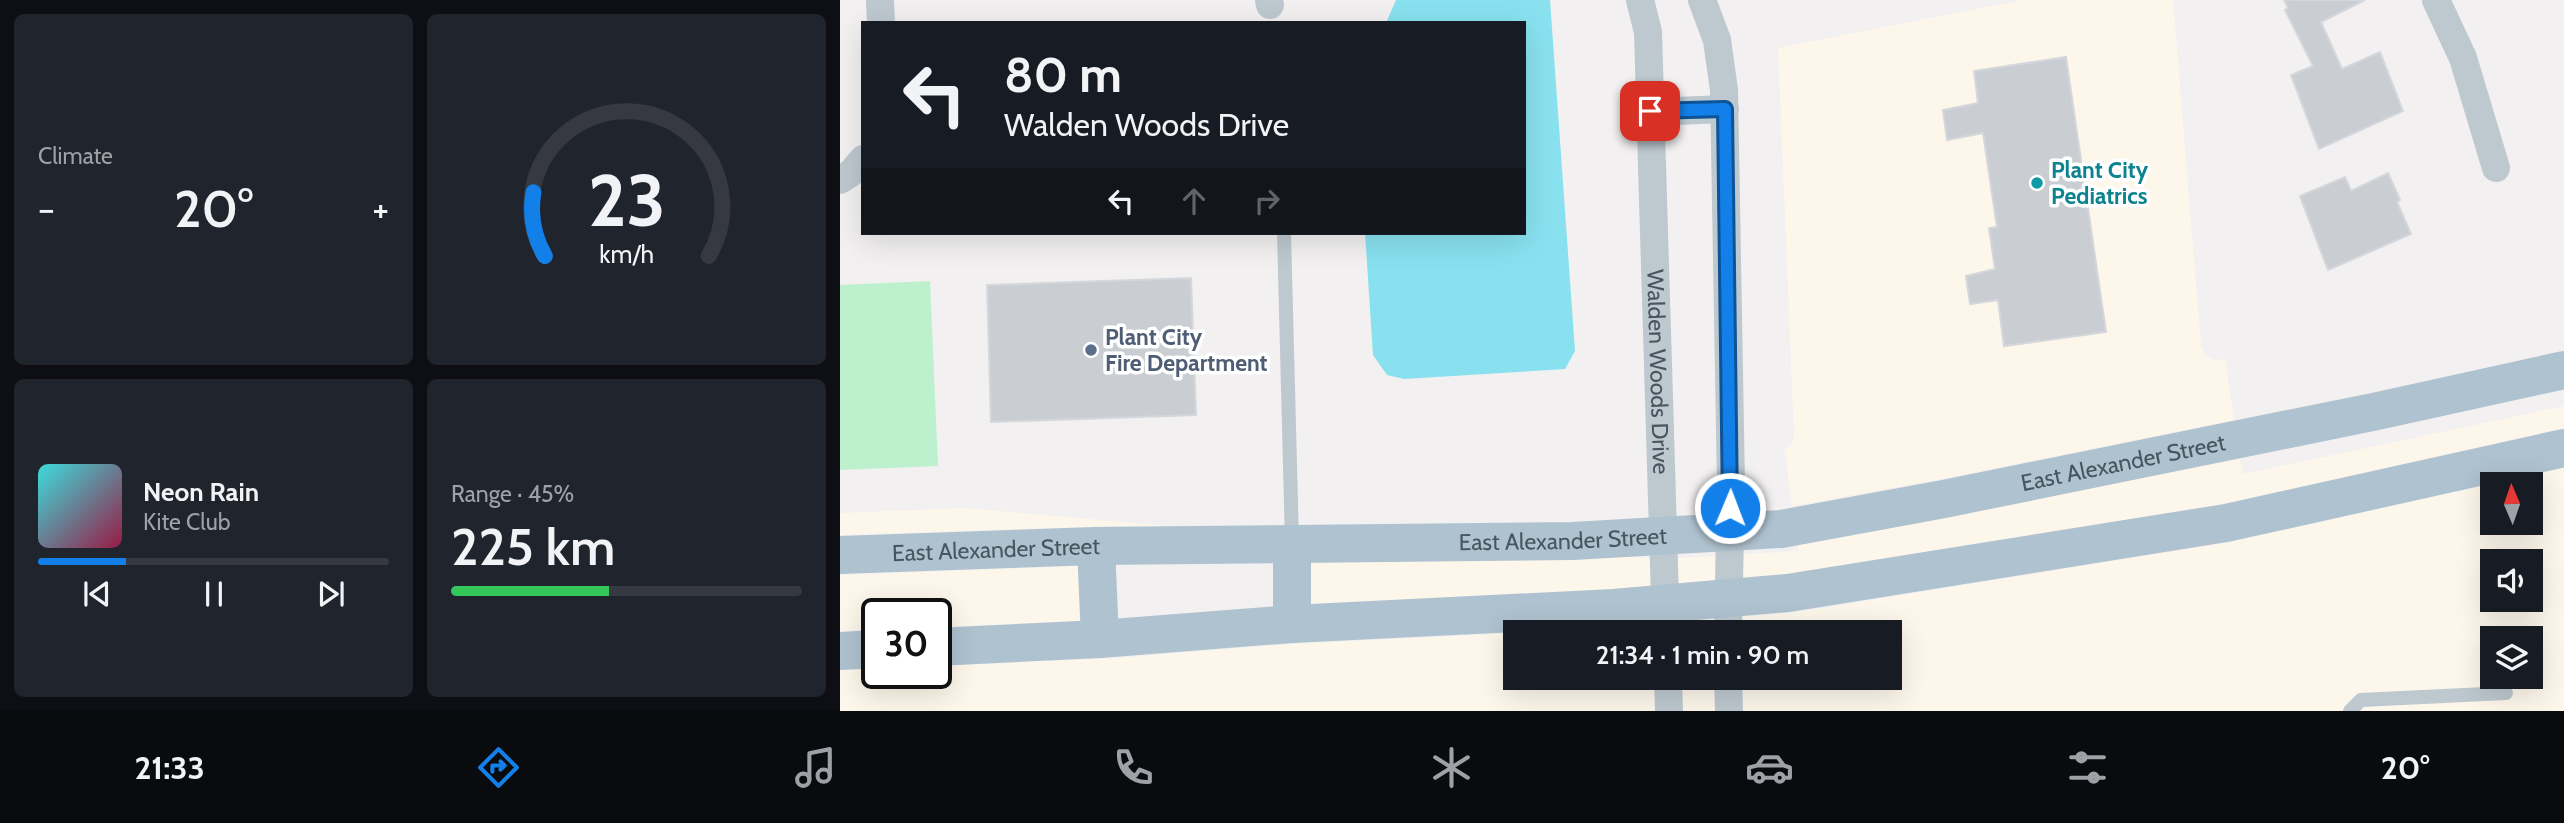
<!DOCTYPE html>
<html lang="en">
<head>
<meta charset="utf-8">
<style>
	:root { --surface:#171b24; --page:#20242c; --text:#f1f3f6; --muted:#9ea1a6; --line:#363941; --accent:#1380e9 }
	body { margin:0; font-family:Cabin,sans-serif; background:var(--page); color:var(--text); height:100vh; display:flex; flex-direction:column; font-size:26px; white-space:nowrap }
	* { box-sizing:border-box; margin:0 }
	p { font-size:23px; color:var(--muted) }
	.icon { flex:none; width:38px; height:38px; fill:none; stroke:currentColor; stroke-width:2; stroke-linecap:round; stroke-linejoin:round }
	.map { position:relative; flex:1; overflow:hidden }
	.sheet { display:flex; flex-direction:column; gap:14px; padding:14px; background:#0d0f14; width:840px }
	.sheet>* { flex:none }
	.banner { position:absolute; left:21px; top:21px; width:665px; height:214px; border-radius:0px; box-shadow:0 7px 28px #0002; background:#171b24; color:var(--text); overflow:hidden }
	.needle { width:46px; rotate:358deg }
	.controls { position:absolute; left:1640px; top:472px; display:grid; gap:14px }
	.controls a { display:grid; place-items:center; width:63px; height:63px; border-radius:0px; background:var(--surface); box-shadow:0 7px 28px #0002; font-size:35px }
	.speed { position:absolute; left:21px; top:598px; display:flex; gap:14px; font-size:35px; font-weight:700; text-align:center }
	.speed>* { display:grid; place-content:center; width:91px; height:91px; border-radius:50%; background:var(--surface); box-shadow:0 7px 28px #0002; line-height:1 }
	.speed .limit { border:4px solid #111; border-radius:10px; background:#fff; color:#111 }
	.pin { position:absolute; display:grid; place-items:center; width:60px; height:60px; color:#fff; margin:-30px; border-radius:14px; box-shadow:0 4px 10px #0006 }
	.me { position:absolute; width:77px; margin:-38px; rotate:1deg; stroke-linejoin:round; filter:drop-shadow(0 0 5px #0008) }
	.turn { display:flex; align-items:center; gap:24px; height:147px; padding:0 28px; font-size:32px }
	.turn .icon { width:91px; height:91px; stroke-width:2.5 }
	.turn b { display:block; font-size:49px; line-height:60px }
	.lanes { display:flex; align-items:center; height:66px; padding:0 28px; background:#0003; justify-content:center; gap:35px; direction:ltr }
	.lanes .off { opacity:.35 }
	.big { font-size:52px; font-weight:600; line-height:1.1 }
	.sheet .widget { flex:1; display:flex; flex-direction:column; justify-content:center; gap:10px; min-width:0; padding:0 24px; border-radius:10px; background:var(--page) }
	.sheet .dial { align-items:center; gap:0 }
	.dial svg { height:182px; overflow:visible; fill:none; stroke:var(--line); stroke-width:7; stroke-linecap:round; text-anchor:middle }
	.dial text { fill:var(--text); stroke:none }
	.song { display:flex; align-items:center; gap:21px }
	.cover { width:84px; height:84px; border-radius:10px; background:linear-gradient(135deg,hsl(180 70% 55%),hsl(340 70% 35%)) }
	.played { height:7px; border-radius:4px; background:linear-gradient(90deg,var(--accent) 25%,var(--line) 25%) }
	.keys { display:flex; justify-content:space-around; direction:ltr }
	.heat { display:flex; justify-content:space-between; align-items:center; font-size:38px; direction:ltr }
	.charge { height:10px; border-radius:5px; background:linear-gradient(90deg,#34c759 45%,var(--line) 0) }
	.sheet .tiles { flex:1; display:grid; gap:14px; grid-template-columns:repeat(2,1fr) }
	.trip { position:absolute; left:663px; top:620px; width:399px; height:70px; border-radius:0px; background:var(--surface); box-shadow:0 7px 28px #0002; font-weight:600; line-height:70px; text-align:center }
	.dock { display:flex; height:112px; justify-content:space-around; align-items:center; background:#090b0e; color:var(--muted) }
	.dock .icon { width:49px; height:49px }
	.dock .selected { color:var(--accent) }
	.dock b { font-size:32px; color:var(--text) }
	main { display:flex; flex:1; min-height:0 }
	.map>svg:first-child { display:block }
	.commercial { fill:#fdf6ea; fill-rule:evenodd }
	.green { fill:#bdf1ce }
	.water { fill:#89e1ef }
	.building { fill:#caced3; stroke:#d4d7dc; stroke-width:2 }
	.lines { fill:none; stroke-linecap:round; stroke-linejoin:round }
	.lane { stroke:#bdc8cf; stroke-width:14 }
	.street { stroke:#bdc8cf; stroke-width:28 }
	.primary { stroke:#afc2cf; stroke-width:38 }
	.route-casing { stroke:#0c5397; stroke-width:18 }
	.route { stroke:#1380e9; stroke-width:12 }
	.culture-dot { fill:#0f9aa8; stroke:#fff; stroke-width:2.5 }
	.service-dot { fill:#5c6f8a; stroke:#fff; stroke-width:2.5 }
	.labels { text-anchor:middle; stroke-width:7; stroke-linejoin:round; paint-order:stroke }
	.culture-label { font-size:23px; font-weight:bold; fill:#0d838f; stroke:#fff; text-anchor:start }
	.service-label { font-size:23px; font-weight:bold; fill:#4e5e75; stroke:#fff; text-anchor:start }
	.street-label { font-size:23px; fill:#47555e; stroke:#fff }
</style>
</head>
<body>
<main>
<section class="sheet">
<div class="tiles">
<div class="widget"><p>Climate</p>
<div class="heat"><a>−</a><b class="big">20°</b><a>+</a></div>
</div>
<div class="widget dial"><svg viewBox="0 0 100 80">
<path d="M14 69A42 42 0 1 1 86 69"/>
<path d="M14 69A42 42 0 0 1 9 41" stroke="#1380e9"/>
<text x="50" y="56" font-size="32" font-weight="700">23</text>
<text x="50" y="72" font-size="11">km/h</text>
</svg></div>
<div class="widget">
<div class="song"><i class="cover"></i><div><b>Neon Rain</b><p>Kite Club</p></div></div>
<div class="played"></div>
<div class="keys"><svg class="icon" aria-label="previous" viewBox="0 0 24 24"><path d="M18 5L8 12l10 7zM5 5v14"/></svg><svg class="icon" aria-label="pause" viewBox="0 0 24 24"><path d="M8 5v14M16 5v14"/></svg><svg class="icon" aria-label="next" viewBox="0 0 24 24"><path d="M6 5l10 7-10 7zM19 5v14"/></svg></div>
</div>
<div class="widget"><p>Range · 45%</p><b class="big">225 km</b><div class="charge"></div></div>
</div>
</section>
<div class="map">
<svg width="1724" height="711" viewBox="0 0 1724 711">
	<rect width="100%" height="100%" fill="#f2f0f0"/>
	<g class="commercial">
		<path d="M1182,0H1333L1361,345L1365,355L1369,358L1374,360L1385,359L1394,420L1101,479L952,506L945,450L952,443L954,434L938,48Z"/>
		<path d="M1724,406V428L1383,504L946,574L773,589L469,604L470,563L790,557L825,559L958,551V545L1400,459L1403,474Z"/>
		<path d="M1724,468V711H0V670L37,669V674H96V666L278,658L452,644L675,633L676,677H1050V632H693L775,628L950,613L1390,542ZM1652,485H1690V523H1652ZM1652,562H1690V600H1652ZM1652,639H1690V677H1652Z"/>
		<path d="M125,508L327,526H272L0,535V513Z"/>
		<path d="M240,566L241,621L96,627V614H37V629L0,631V575Z"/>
	</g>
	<path class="green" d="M90,281L98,466L0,470V285Z"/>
	<path class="water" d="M556,0H710L735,351L725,369L564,379L547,375L533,355L525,233H684V23H546Z"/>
	<g class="building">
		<path d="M1444,0H1525L1481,22L1502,69L1540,52L1563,111L1479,149L1451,75L1473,66L1445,10L1448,8Z"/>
		<path d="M1226,57L1266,332L1164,346L1158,300L1130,304L1126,276L1155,269L1149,228L1157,227L1143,133L1107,140L1103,110L1138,103L1134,71Z"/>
		<path d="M1548,173L1560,200L1557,202L1571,234L1488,270L1460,196L1505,177L1511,191Z"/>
		<path d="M351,278L356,415L151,422L147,285Z"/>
	</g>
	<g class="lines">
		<g class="lane">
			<path d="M444,233L452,543"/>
			<path d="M1510,711L1521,700L1666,693"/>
		</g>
		<g class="street">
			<path d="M40,0L41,23"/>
			<path d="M429,0L430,5"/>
			<path id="s1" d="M800,0L808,32L826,632"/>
			<path d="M862,0L877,40L884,90L891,485L888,632"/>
			<path d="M1596,0L1623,58L1656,168"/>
			<path d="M810,112L885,109"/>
			<path d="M0,180L11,173L23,159"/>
			<path d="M828,677L829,711"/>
			<path d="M888,677L889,711"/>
		</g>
		<g class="primary">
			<path d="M256,546L260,639"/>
			<path id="s2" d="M0,555L256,546L733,541L941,529L1104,499L1533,412L1724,370"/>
			<path d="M452,624V544"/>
			<path d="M96,647L260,639L452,624L774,608L948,593L1386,523L1724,448"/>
			<path d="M0,651L37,649"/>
		</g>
	</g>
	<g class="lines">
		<defs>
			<path id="route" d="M810,111L885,109L890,508"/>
		</defs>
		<use href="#route" class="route-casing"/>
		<use href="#route" class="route"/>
	</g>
	<circle class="culture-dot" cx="1197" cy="183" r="7"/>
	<circle class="service-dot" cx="251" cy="350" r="7"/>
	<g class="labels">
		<g class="culture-label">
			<text x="1211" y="178">Plant City<tspan x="1211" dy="26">Pediatrics</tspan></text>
		</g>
		<g class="service-label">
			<text x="265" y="345">Plant City<tspan x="265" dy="26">Fire Department</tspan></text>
		</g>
		<g class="street-label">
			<text dy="8" stroke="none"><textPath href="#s1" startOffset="373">Walden Woods Drive</textPath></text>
			<text dy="8" stroke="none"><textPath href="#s2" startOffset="1290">East Alexander Street</textPath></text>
			<text dy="8" stroke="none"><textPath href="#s2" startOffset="723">East Alexander Street</textPath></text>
			<text dy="8" stroke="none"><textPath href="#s2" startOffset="156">East Alexander Street</textPath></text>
		</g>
	</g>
</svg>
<div class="controls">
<a><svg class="needle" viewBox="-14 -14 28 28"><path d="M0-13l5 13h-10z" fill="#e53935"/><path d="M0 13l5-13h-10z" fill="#9ea1a6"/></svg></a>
<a><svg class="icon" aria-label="sound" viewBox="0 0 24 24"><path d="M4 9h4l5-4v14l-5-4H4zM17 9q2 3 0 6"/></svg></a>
<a><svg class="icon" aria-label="layers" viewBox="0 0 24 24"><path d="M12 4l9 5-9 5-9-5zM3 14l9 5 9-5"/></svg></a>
</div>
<div class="speed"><div class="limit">30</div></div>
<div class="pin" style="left:810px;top:111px;background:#d93025"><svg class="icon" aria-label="arrive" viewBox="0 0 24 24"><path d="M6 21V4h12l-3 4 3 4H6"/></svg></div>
<svg class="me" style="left:890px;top:508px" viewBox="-20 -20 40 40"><circle r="17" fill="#1380e9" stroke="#fff" stroke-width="3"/><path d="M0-11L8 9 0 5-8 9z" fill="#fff"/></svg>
<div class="trip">21:34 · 1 min · 90 m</div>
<div class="banner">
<div class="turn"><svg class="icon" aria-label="left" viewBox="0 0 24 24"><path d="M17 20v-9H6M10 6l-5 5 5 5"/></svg><div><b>80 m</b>Walden Woods Drive</div></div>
<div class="lanes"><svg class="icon" aria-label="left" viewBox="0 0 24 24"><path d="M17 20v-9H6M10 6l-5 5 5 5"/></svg><svg class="icon off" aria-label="ahead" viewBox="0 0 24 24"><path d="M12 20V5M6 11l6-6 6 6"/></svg><svg class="icon off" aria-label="right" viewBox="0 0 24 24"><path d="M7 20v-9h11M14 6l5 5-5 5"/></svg></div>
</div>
</div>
</main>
<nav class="dock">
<b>21:33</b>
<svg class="icon selected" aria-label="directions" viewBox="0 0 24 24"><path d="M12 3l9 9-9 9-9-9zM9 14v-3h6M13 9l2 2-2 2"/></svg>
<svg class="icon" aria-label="music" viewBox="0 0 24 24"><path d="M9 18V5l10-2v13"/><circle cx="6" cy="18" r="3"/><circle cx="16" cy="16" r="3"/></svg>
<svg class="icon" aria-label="phone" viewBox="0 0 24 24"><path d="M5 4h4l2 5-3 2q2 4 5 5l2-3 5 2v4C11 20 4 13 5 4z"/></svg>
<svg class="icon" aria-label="climate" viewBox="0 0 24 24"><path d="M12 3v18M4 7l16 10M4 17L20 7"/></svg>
<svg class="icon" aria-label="car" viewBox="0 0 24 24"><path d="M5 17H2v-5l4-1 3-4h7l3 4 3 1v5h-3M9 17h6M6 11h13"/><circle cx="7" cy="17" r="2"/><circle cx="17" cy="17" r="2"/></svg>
<svg class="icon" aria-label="filters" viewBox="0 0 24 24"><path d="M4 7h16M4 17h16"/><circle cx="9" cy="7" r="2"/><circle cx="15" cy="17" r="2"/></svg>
<b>20°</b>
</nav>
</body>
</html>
